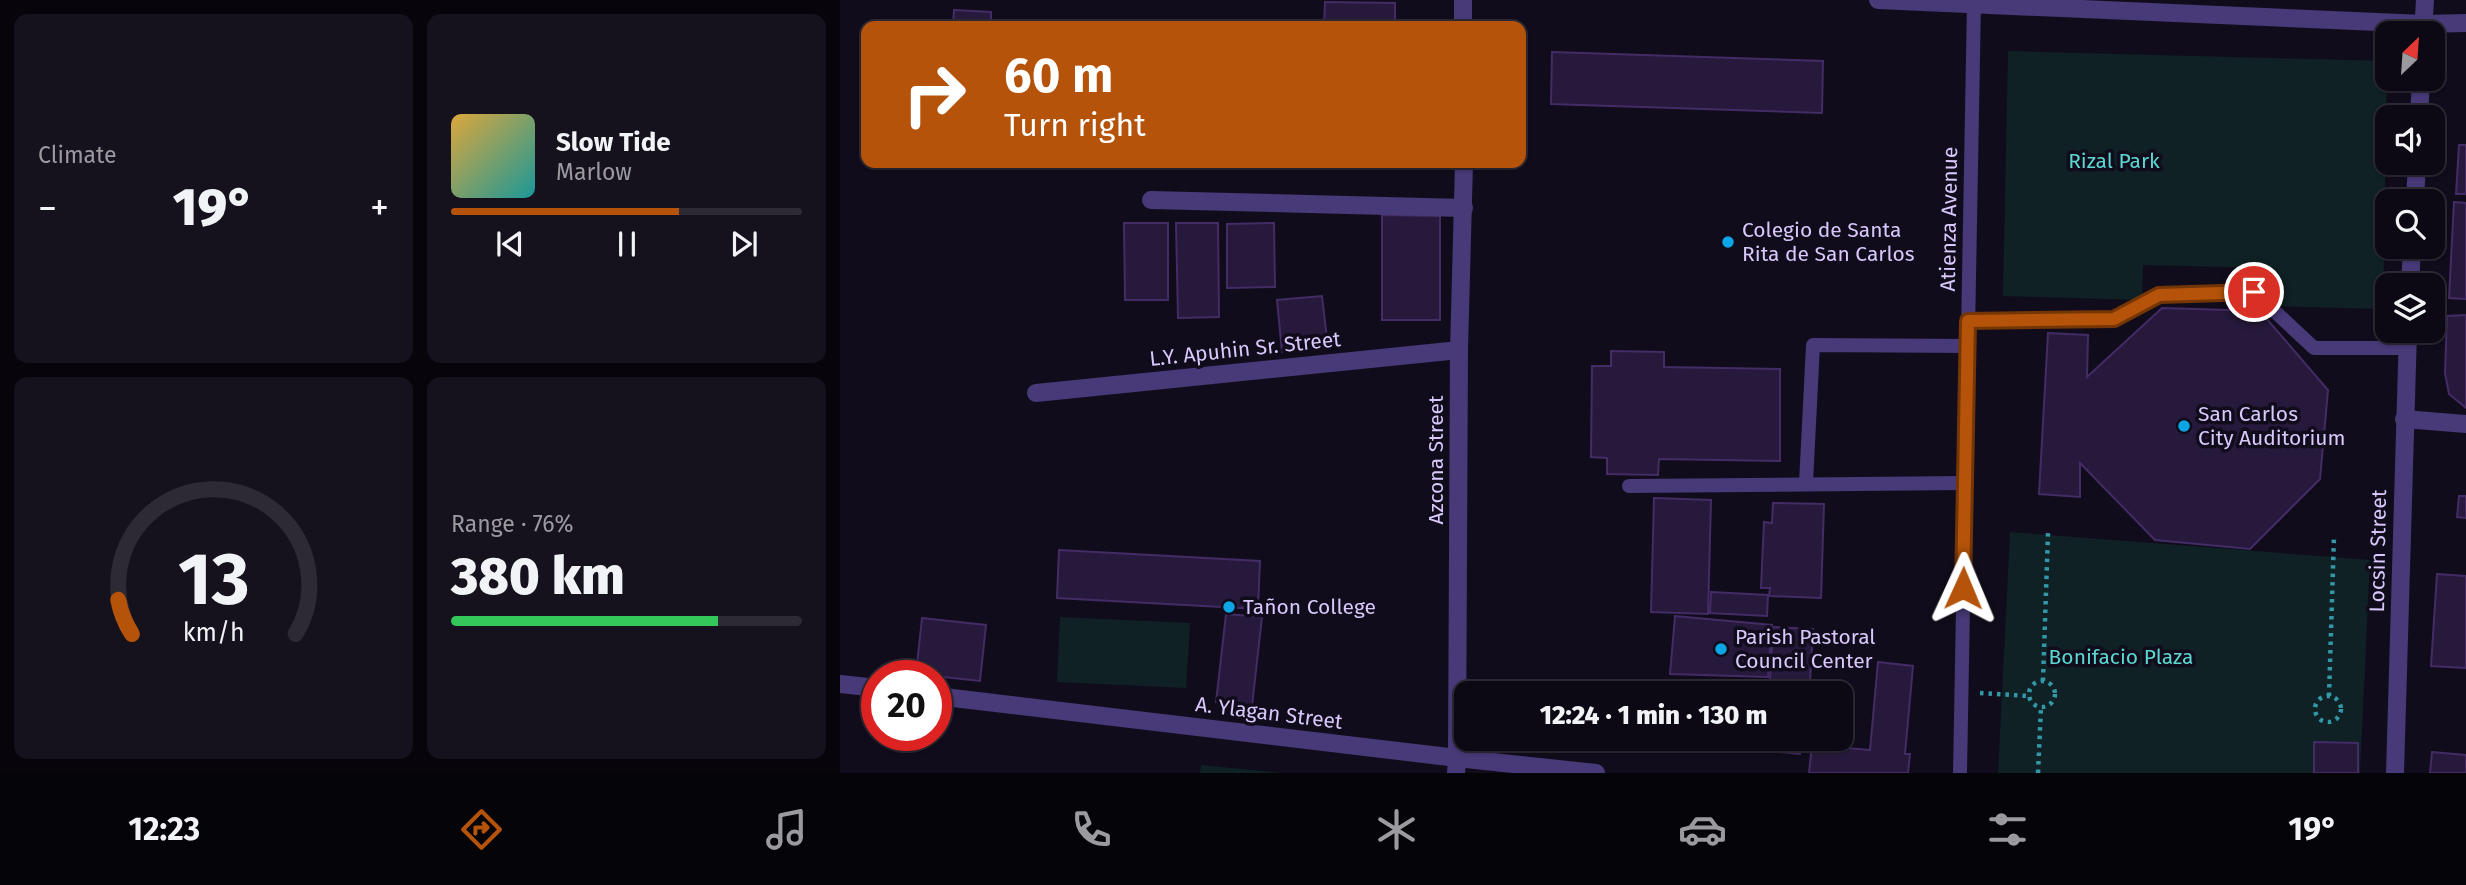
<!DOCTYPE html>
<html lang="en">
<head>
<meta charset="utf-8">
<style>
	:root { --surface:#0d0914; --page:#16121d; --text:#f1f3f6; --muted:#9a9aa0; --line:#2d2a34; --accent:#b45309 }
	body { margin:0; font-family:"Fira Sans",sans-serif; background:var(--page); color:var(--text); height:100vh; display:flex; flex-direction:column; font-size:26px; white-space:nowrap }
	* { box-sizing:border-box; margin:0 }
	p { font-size:23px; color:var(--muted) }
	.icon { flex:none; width:38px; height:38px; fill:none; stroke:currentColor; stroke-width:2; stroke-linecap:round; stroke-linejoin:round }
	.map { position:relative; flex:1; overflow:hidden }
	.details { display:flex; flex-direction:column; gap:14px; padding:14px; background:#07050b; width:840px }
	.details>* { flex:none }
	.banner { position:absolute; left:21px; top:21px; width:665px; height:147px; border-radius:14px; box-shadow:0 2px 5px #0004,0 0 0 2px var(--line); background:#b45309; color:#fff; overflow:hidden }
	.needle { width:46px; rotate:25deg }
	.controls { position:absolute; left:1535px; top:21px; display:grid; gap:14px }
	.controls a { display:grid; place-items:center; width:70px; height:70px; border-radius:14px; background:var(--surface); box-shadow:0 2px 5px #0004,0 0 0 2px var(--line); font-size:35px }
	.speed { position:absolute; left:21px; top:660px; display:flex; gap:14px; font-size:35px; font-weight:700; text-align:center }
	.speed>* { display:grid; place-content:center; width:91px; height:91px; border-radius:50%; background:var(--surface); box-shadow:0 2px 5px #0004,0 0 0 2px var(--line); line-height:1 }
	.speed .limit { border:10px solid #d22; background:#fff; color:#111 }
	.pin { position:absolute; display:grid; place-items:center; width:60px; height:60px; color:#fff; margin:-30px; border:4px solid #fff; border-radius:50%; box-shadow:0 2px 7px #0007 }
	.me { position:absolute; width:77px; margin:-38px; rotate:1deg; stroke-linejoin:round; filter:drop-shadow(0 0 5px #0008) }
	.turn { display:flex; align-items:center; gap:24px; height:147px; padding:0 28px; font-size:32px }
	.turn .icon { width:91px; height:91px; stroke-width:2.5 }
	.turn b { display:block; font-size:49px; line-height:60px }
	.big { font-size:52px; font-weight:800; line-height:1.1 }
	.details .widget { flex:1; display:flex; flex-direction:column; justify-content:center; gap:10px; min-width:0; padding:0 24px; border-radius:14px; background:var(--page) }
	.details .dial { align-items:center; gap:0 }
	.dial svg { height:182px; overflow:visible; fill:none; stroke:var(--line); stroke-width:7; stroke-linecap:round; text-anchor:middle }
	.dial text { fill:var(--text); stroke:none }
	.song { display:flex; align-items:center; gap:21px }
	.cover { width:84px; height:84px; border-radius:10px; background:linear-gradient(135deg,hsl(40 70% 55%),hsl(180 70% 35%)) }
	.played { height:7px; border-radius:4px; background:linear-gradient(90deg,var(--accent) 65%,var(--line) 65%) }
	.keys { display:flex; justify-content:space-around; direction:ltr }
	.heat { display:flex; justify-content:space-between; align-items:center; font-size:38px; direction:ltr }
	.charge { height:10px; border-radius:5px; background:linear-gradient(90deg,#34c759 76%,var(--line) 0) }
	.details .tiles { flex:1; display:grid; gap:14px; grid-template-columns:repeat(2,1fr) }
	.trip { position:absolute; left:614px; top:681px; width:399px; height:70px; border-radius:14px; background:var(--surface); box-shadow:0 2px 5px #0004,0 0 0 2px var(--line); font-weight:800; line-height:70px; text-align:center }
	.tab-bar { display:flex; height:112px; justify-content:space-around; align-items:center; background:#050408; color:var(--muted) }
	.tab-bar .icon { width:49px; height:49px }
	.tab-bar .selected { color:var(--accent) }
	.tab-bar b { font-size:32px; color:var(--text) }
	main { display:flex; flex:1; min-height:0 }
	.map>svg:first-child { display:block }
	.green { fill:#0f2124 }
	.building { fill:#26193b; stroke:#432c65; stroke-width:2 }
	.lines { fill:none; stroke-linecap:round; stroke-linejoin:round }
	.path { stroke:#3297a6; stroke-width:4.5; stroke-dasharray:3.5 5; stroke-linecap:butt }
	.service { stroke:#483978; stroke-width:14 }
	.minor { stroke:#483978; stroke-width:18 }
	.tertiary { stroke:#483978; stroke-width:18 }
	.route-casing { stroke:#753606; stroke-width:18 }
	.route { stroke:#b45309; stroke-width:12 }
	.poi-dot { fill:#0ca5e5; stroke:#110c1b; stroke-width:2.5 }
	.labels { text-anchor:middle; stroke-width:7; stroke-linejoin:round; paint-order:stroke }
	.park-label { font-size:21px; fill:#5ad7d0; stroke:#110c1b }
	.street-label { font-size:21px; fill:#d8c8fc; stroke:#110c1b }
	.poi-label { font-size:21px; fill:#d8c8fc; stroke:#110c1b; text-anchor:start }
</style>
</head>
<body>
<main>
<section class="details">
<div class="tiles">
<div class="widget"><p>Climate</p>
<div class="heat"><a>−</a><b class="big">19°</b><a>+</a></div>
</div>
<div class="widget">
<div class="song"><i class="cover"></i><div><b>Slow Tide</b><p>Marlow</p></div></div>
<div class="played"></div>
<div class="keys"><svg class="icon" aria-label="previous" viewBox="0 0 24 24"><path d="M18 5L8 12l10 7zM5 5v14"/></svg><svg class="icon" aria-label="pause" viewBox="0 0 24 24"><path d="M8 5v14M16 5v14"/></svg><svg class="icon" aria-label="next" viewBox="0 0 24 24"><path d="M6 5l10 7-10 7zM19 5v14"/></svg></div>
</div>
<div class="widget dial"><svg viewBox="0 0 100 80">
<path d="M14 69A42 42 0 1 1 86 69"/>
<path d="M14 69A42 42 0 0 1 8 54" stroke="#b45309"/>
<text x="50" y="56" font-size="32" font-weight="700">13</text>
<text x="50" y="72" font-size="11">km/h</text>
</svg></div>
<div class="widget"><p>Range · 76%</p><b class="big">380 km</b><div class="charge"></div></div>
</div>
</section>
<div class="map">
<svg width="1626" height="773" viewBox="0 0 1626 773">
	<rect width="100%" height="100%" fill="#110c1b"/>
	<g class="green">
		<path d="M1168,51L1547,61L1543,309L1431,306V268L1303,265L1302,300L1163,296Z"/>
		<path d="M1170,532L1530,560L1520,773H1158Z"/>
		<path d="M220,617L350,623L346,688L217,682Z"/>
		<path d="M361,765L443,773H360Z"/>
	</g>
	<g class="building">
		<path d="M485,2L555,3V26H484Z"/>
		<path d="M114,10L151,12V26H113Z"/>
		<path d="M712,52L983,61L982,113L711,104Z"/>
		<path d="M1619,145H1626V194H1616Z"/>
		<path d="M1614,202L1626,203V299L1609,298Z"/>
		<path d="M542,215L600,216V320H542Z"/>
		<path d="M284,223H328V300H285Z"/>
		<path d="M336,223H378L379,317L338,318Z"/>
		<path d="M434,223L435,287L387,288V224Z"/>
		<path d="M482,296L488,348L442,352L437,300Z"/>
		<path d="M1322,308L1420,311L1488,390L1480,479L1410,549L1315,540L1240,463V497L1199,494L1208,333L1248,335L1247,377Z"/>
		<path d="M1626,315V408L1609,394L1605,373L1607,316Z"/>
		<path d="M771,351L824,352V367L940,369V461L819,459L818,475L767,474V458L751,457L752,366H771Z"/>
		<path d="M1619,496H1626V518L1617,517Z"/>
		<path d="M814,498L871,500L868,614L811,612Z"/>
		<path d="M933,503L984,504L981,598L929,596L930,588H921L924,522L932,523Z"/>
		<path d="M219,550L420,561L418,609L217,598Z"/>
		<path d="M1597,574L1626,576V668L1591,666Z"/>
		<path d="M871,592L928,595L927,616L870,613Z"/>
		<path d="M386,614L422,617L412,706L376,702Z"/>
		<path d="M835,616L932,625L928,677L830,674Z"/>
		<path d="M82,618L146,625L140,681L76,674Z"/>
		<path d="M933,627L973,629L970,682L930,680Z"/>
		<path d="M1038,662L1073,666L1065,754H1070L1068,773H969L972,745L1030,750Z"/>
		<path d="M910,738H962L960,754L909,749Z"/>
		<path d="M1474,742L1518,743V773H1474Z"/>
		<path d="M1592,752L1626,755V773H1590Z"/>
	</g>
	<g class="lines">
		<g class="path">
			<circle cx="1202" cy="694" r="13"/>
			<path d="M1203,681L1208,533"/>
			<path d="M1140,693L1188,696"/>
			<circle cx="1488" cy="709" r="13"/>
			<path d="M1489,696L1494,536"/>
			<path d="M1198,773L1201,707"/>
		</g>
		<g class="service">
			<path d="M1128,321L1274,319L1319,295L1414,292L1474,348H1567"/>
			<path d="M966,483L973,345L1127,346"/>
			<path d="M789,486L1125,483"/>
			<path d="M1120,773L1134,2"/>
		</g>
		<g class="minor">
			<path d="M311,200L624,208"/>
			<path d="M196,393L619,350"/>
			<path d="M1564,419L1626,424"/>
			<path d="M616,773L617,758"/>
		</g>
		<g class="tertiary">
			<path d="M623,0V26"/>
			<path d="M1038,0L1583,24L1626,23"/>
			<path d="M1583,33L1585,0"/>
			<path d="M1579,117L1581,79"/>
			<path d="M1575,201L1577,163"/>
			<path d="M1570,285L1572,247"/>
			<path d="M0,684L37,688"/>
			<path d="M96,696L617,758L756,773"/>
			<path d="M617,758L619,350L624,163"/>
			<path d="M1555,773L1568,331"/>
		</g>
	</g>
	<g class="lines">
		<defs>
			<path id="route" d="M1123,588L1128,321L1274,319L1319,295L1414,292"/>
		</defs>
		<use href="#route" class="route-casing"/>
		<use href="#route" class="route"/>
	</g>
	<g class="poi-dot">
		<circle cx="888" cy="242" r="7"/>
		<circle cx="1344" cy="426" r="7"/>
		<circle cx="389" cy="607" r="7"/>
		<circle cx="881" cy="649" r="7"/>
	</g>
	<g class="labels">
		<g class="park-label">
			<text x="1274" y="168">Rizal Park</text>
			<text x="1281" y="664">Bonifacio Plaza</text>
		</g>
		<g class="street-label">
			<text transform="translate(1109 219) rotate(-89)" y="7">Atienza Avenue</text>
			<text transform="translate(405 349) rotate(-6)" y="7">L.Y. Apuhin Sr. Street</text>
			<text transform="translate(596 460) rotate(-90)" y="7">Azcona Street</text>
			<text transform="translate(1538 551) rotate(-89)" y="7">Locsin Street</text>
			<text transform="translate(429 713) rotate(7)" y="7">A. Ylagan Street</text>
		</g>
		<g class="poi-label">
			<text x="902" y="237">Colegio de Santa<tspan x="902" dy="24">Rita de San Carlos</tspan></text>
			<text x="1358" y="421">San Carlos<tspan x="1358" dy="24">City Auditorium</tspan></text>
			<text x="403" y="614">Tañon College</text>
			<text x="895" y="644">Parish Pastoral<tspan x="895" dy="24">Council Center</tspan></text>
		</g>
	</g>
</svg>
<div class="controls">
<a><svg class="needle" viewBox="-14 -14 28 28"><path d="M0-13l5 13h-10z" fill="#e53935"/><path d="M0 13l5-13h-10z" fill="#9a9aa0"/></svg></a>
<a><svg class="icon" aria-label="sound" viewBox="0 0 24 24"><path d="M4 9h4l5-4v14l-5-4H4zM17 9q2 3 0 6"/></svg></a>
<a><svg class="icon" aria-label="search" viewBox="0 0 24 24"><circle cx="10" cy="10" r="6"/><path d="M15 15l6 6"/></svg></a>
<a><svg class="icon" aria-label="layers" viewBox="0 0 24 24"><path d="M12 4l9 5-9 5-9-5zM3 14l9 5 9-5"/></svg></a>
</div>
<div class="speed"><div class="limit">20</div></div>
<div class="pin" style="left:1414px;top:292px;background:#d93025"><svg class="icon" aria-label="arrive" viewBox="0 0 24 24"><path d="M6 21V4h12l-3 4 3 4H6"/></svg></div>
<svg class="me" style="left:1123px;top:588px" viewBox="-20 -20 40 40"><path d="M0-17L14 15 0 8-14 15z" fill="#b45309" stroke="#fff" stroke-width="4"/></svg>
<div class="trip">12:24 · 1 min · 130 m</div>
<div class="banner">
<div class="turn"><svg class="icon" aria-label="right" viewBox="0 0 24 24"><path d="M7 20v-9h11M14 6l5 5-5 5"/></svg><div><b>60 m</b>Turn right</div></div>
</div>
</div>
</main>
<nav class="tab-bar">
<b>12:23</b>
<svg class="icon selected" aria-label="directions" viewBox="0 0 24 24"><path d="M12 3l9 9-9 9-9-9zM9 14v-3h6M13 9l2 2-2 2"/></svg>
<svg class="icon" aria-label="music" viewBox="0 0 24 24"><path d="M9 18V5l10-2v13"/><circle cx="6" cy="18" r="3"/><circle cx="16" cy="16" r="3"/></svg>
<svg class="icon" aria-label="phone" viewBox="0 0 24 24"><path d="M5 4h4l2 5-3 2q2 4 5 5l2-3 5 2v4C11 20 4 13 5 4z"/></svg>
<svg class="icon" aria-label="climate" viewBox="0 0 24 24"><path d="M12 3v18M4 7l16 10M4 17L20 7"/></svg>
<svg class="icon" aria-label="car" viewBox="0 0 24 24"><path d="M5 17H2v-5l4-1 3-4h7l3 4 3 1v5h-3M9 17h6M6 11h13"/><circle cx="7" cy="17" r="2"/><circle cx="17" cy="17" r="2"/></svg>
<svg class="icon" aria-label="filters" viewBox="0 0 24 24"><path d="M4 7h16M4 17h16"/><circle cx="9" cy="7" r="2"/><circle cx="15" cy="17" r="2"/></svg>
<b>19°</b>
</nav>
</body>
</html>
